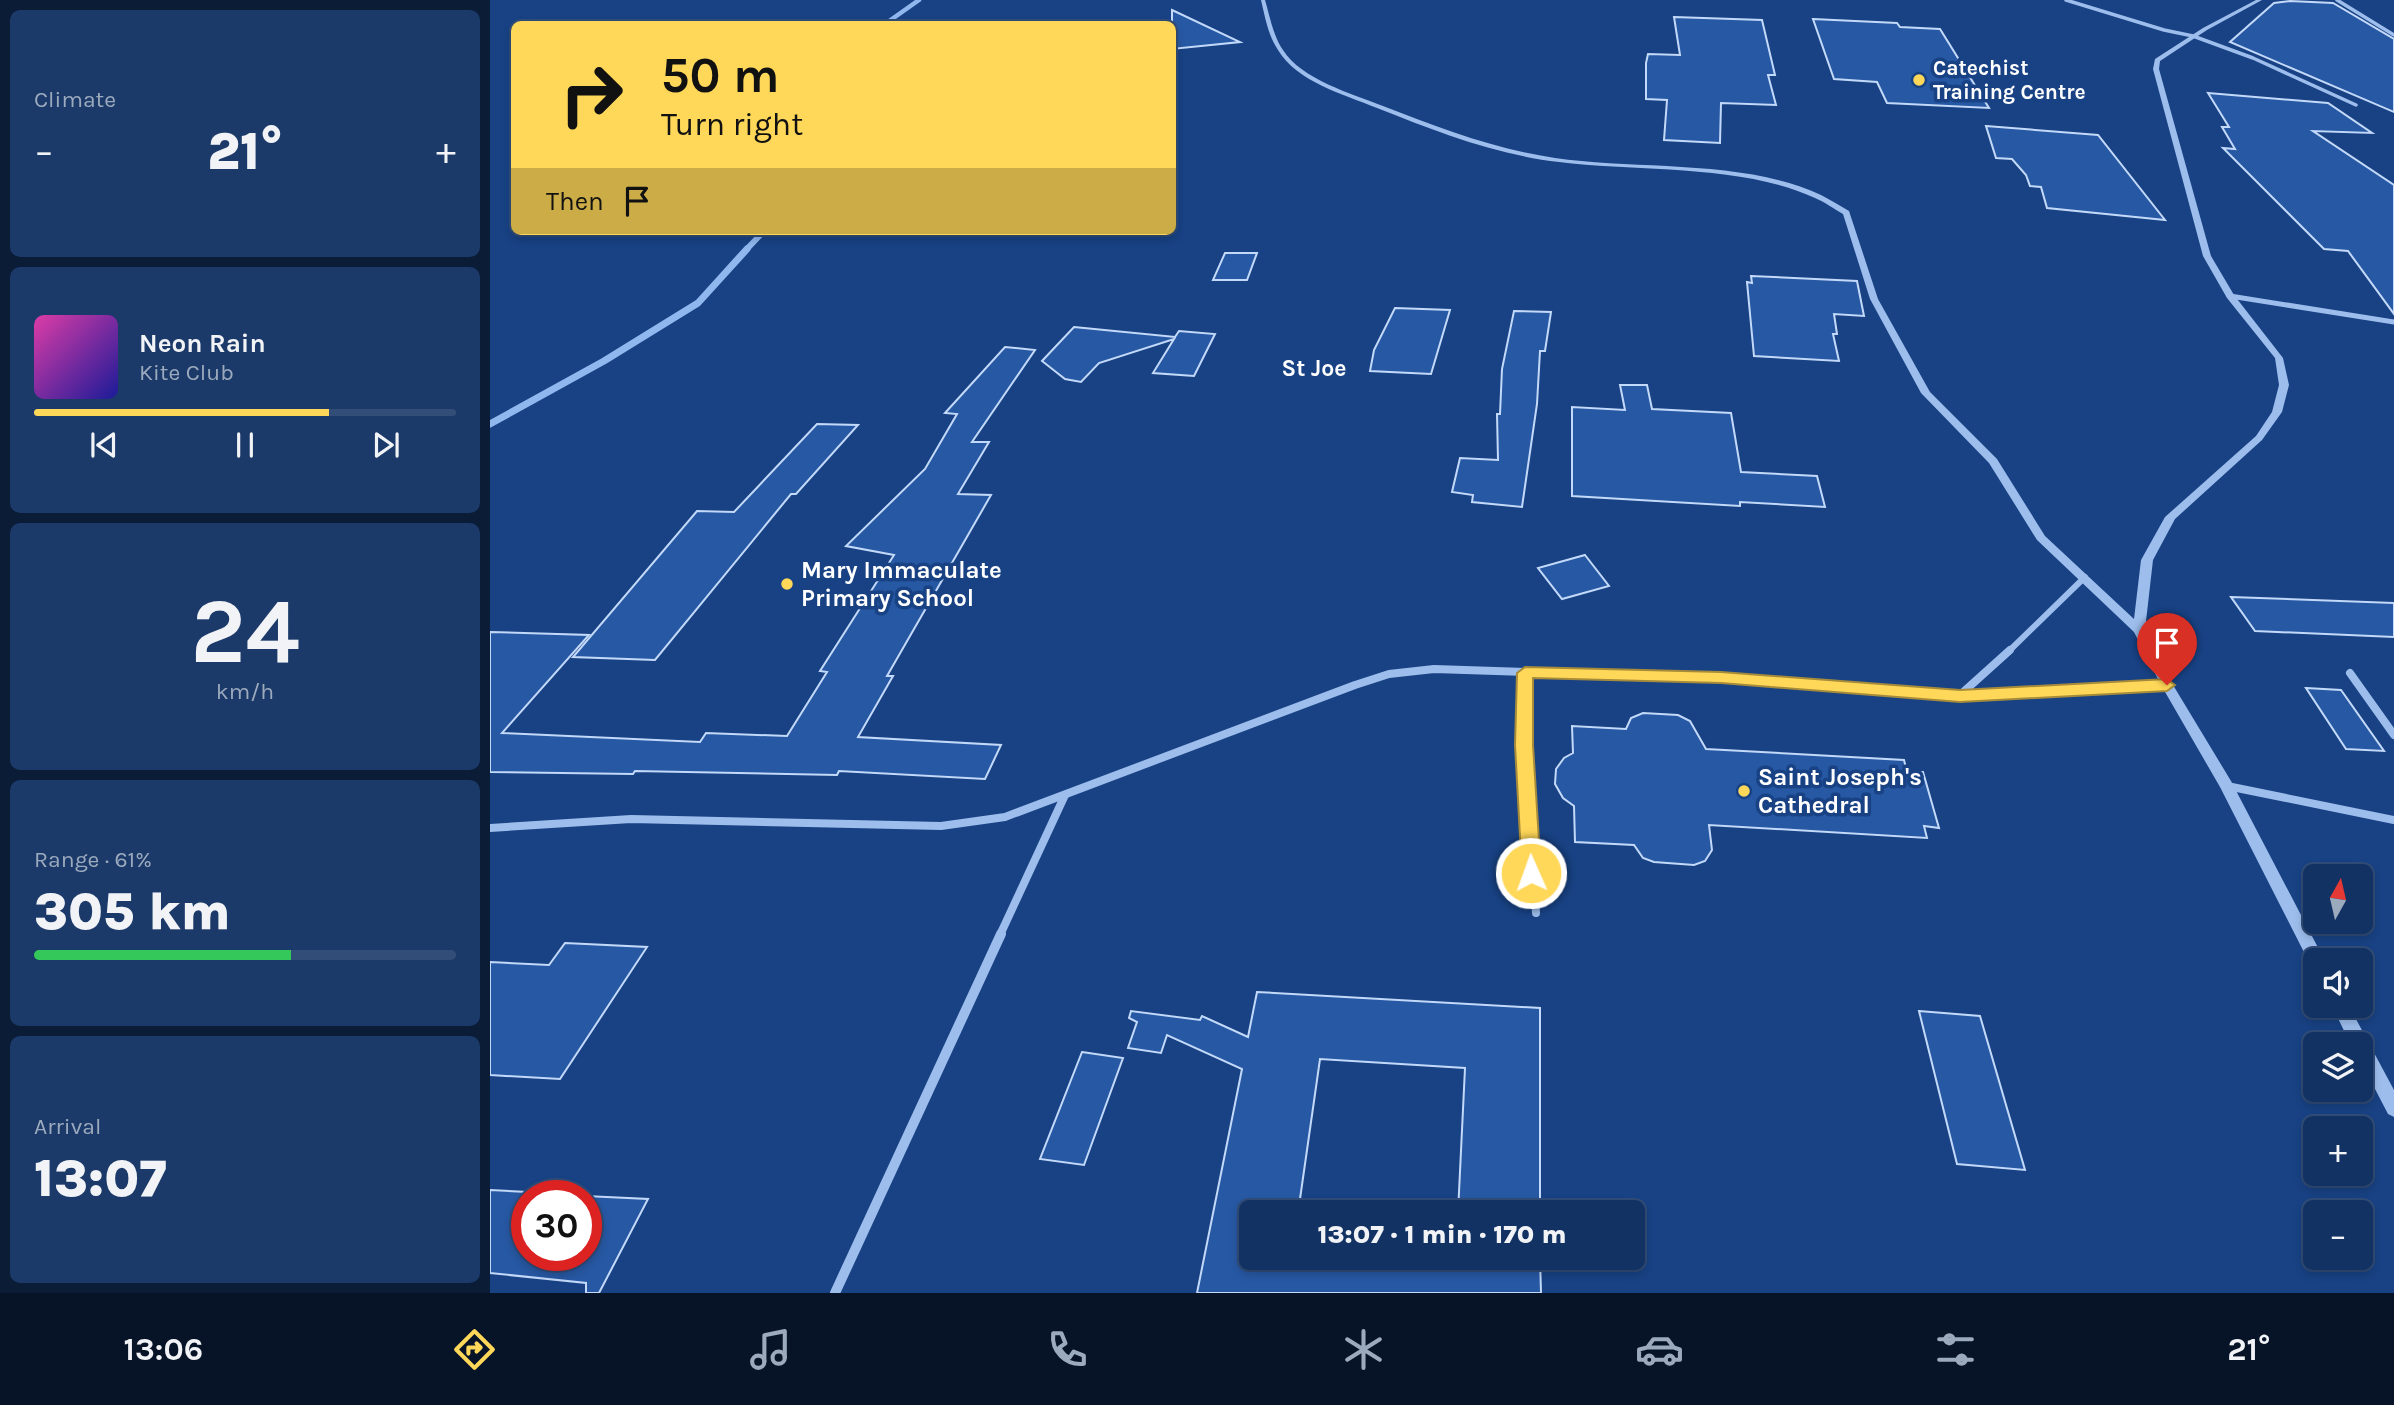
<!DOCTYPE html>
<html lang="en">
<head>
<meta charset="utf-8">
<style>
	:root { --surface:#123263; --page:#1b3a69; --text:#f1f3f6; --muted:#9caabe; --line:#314d78; --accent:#ffd759 }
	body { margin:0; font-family:Karla,sans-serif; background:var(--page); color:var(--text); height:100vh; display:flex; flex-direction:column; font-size:26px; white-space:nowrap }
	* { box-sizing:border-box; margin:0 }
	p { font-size:23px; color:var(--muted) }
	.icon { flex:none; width:38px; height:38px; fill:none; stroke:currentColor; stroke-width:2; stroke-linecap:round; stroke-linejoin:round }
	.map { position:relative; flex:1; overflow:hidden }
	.panel { display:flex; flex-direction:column; gap:10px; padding:10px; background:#0a1c36; width:490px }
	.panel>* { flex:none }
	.guide { position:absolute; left:21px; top:21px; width:665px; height:214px; border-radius:10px; box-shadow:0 4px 10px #0003,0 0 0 2px var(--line); background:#ffd759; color:#111; overflow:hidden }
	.needle { width:46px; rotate:8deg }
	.controls { position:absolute; left:1813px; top:864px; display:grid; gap:14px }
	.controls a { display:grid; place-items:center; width:70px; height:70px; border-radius:10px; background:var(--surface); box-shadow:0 4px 10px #0003,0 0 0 2px var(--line); font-size:35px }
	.speed { position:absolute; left:21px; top:1180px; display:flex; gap:14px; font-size:35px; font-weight:700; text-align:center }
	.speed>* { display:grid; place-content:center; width:91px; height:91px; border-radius:50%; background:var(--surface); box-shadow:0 4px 10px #0003,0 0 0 2px var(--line); line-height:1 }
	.speed .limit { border:10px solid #d22; background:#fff; color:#111 }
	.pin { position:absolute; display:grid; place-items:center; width:60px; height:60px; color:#fff; margin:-72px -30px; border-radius:50% 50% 50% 0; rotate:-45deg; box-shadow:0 0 7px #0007 }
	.pin .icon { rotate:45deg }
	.me { position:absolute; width:77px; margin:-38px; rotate:358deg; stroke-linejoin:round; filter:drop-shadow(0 0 5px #0008) }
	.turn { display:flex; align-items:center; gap:24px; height:147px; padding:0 35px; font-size:32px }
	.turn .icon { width:91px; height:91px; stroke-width:2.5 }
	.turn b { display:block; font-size:49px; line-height:60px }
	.then { display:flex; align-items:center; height:66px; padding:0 35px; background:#0003; gap:14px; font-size:26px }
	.big { font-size:52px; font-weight:800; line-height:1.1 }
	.panel .widget { flex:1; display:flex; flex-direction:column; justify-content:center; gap:10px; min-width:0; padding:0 24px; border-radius:10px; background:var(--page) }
	.panel .dial { align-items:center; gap:0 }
	.dial b { font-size:91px; line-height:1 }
	.song { display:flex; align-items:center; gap:21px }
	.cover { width:84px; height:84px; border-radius:10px; background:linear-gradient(135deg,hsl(320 70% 55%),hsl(240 70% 35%)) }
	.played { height:7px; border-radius:4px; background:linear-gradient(90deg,var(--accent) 70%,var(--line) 70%) }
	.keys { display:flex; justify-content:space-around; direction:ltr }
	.heat { display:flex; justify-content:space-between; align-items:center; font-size:38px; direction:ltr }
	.charge { height:10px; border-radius:5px; background:linear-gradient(90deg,#34c759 61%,var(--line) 0) }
	.trip { position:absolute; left:749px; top:1200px; width:406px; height:70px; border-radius:10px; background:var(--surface); box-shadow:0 4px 10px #0003,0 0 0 2px var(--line); font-weight:800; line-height:70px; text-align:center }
	.tab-bar { display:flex; height:112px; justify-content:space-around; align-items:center; background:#071428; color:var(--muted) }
	.tab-bar .icon { width:49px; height:49px }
	.tab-bar .selected { color:var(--accent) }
	.tab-bar b { font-size:32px; color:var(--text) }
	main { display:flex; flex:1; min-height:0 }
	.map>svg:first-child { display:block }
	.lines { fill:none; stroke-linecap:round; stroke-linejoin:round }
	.stream-far2 { stroke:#90b8ef; stroke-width:4.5 }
	.stream-far1 { stroke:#90b8ef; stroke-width:6 }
	.stream { stroke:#90b8ef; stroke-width:7 }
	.building { fill:#2758a3; stroke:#c3d9f9; stroke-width:2 }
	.minor-far4 { stroke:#9dbdec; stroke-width:3.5 }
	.minor-far3 { stroke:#9dbdec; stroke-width:5 }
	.minor-far2 { stroke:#9dbdec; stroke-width:6 }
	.minor-far1 { stroke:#9dbdec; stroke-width:8 }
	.minor { stroke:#9dbdec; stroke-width:10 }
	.tertiary { fill:#9dbdec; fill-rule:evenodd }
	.route { fill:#ffd759; stroke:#a68c3a; stroke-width:2 }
	.poi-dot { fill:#ffd759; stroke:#184284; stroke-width:2.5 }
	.labels { text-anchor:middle; stroke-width:7; stroke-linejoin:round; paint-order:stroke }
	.far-poi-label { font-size:21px; font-weight:bold; fill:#fff; stroke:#184284; text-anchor:start }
	.far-quarter-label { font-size:23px; font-weight:bold; fill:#fff; stroke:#184284 }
	.poi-label { font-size:24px; font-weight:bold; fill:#fff; stroke:#184284; text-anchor:start }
</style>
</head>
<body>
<main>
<section class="panel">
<div class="widget"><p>Climate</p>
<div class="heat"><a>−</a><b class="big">21°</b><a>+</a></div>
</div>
<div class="widget">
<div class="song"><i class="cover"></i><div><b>Neon Rain</b><p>Kite Club</p></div></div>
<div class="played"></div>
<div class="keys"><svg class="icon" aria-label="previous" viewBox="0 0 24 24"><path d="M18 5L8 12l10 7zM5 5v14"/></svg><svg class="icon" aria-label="pause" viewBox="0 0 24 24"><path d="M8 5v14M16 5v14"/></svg><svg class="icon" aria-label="next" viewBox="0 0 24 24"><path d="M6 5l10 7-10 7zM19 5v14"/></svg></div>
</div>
<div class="widget dial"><b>24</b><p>km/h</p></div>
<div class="widget"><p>Range · 61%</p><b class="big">305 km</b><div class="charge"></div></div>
<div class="widget"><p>Arrival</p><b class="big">13:07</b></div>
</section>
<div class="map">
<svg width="1904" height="1293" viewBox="0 0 1904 1293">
	<rect width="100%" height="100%" fill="#184284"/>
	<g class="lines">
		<path class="stream-far2" d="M395,24L429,0"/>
		<path class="stream-far1" d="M255,251L274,231"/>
		<path class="stream" d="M0,424L114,361L208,303L257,249"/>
	</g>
	<g class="building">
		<path d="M1800,1L1843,3L1904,39V112L1740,42L1784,3Z"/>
		<path d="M682,10L750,42L682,49Z"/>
		<path d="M1184,17L1272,20L1285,75H1278L1286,105L1231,103L1230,143L1174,140L1177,100L1156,99V63L1158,54L1190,55Z"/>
		<path d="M1323,19L1407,23L1410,27L1450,29L1499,108L1397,103L1387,82L1344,79Z"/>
		<path d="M1718,93L1838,103L1882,133L1823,131L1904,185V314L1858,251L1834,249L1733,148L1745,149L1732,127H1739Z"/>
		<path d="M1496,126L1608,135L1675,220L1557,208L1551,187L1540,186L1536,175L1522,159L1506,158Z"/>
		<path d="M735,253H767L757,280H723Z"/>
		<path d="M1261,276L1367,281L1374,316L1344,314L1347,334H1343L1349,361L1264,356L1257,282L1262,283Z"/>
		<path d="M905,308L960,310L941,374L880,371L884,350Z"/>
		<path d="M1024,311L1061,312L1055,351H1050L1047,404L1032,507L982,502L983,495L962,492L970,458L1008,460L1007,414H1010L1012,369Z"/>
		<path d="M584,327L685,337L689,331L725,334L704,376L663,373L684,339L609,363L591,382L575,379L552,361Z"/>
		<path d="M515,347L545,350L482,442H499L468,494L501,495L397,676H403L368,737L511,745L495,779L349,771L347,775L145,771L143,774L0,772V632L99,635L12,733L210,742L216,733L297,736L337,672L330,671L404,555L356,546L435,469L467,414L455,413Z"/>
		<path d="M1130,385H1157L1162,409L1241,413L1251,472L1327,476L1335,507L1250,502V506L1082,496V407L1135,410Z"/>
		<path d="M327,424L368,425L306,494H301L165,660L83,657L207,511L244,512Z"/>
		<path d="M1095,555L1119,586L1072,599L1048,568Z"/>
		<path d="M1741,597L1904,603V637L1765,631Z"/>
		<path d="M1816,688L1851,690L1894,751L1856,749Z"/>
		<path d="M1153,713L1188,715L1200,721L1216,749L1414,760L1417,772H1433L1449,828L1434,826L1437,838L1219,825L1222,850L1215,861L1204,865L1164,862L1153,858L1144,845L1085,842L1084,806L1073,798L1065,784L1066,769L1074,758L1083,753L1082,726L1136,729L1141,718Z"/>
		<path d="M75,943L157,947L70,1079L0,1075V962L59,965Z"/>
		<path d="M767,992L1050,1008V1213H968L975,1068L830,1059L808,1213H761V1258H1050L1051,1293H707L752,1069L677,1035L671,1053L638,1048L647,1022L639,1018L641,1011L710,1020L712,1016L758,1037Z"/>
		<path d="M1429,1011L1490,1016L1535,1170L1467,1164Z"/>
		<path d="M592,1052L633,1058L594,1165L550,1159Z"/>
		<path d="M0,1190L37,1192V1255H96V1196L158,1199L109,1293H96V1283L0,1273Z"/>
	</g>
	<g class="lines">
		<g class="minor-far4">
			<path d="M1576,0L1674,30L1703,36L1763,58L1866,105"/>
			<path d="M1847,0L1904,35"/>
		</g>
		<path class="minor-far3" d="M1740,296L1904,322"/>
		<path class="minor-far2" d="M1518,652L1595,577"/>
		<g class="minor-far1">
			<path d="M1035,673L1034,745L1046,913"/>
			<path d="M1860,673L1904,735"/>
			<path d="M1470,695L1520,650"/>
			<path d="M1737,786L1904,820"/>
			<path d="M0,828L141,819L451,826L515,817L865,685L899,674L944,669L1231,678L1470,696L1677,685"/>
			<path d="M510,935L575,795"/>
		</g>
		<path class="minor" d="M345,1293L511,934"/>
		<g class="tertiary">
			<path d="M771,0H775C780,17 783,35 793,50C811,79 862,94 893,106C949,128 1005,149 1065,158C1148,170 1255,159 1331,195C1341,200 1350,206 1359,211L1388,299L1440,392L1507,459L1555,536L1644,619L1651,560L1675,517L1766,436L1782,412L1789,385L1785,358L1737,298L1713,256L1663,69L1665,59L1713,28L1766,0H1772L1717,30L1670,61L1669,69L1721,256L1744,295L1793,358L1799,385L1792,412L1772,440L1685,519L1663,560L1655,630L1683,685L1741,781L1835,961H1825V967L1821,966L1730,787L1671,685L1644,632L1547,540L1499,463L1431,393L1380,299L1353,214C1344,209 1335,202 1325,198C1251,164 1150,172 1069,162C1006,155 945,131 887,108C853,94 807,82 788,50C778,35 775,17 771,0Z"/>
			<path d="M1842,1006H1859L1904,1090V1117L1898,1114L1871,1062V1045H1861Z"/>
		</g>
	</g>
	<path class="route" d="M1035,667L1231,672L1470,690L1677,679L1685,685L1677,691L1470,702L1231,683L1043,678V745L1051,873L1048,879L1041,881L1035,879L1032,873L1025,745L1027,673Z"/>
	<g class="poi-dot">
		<circle cx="1429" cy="80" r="7"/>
		<circle cx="297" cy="584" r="7"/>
		<circle cx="1254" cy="791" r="7"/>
	</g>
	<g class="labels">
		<g class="far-poi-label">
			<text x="1443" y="75">Catechist<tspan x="1443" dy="24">Training Centre</tspan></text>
		</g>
		<g class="far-quarter-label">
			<text x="824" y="376">St Joe</text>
		</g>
		<g class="poi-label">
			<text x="311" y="578">Mary Immaculate<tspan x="311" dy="28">Primary School</tspan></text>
			<text x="1268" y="785">Saint Joseph's<tspan x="1268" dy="28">Cathedral</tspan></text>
		</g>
	</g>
</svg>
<div class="controls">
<a><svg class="needle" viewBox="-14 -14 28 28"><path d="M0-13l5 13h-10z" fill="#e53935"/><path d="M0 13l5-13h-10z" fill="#9caabe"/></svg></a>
<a><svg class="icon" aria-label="sound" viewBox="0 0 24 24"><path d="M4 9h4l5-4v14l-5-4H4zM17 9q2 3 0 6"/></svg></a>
<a><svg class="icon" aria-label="layers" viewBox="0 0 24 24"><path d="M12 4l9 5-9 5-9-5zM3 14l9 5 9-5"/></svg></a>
<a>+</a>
<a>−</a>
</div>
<div class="speed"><div class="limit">30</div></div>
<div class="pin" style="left:1677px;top:685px;background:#d93025"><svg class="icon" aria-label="arrive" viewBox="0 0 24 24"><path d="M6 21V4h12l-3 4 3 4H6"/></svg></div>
<svg class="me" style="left:1041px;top:873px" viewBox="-20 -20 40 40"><circle r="17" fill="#ffd759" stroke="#fff" stroke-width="3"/><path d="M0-11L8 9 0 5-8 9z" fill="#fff"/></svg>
<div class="trip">13:07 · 1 min · 170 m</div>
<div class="guide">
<div class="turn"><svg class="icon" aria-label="right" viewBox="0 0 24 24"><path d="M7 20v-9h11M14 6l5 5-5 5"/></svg><div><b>50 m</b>Turn right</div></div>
<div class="then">Then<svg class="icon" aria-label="arrive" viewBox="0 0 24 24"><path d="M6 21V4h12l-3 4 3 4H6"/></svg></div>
</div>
</div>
</main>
<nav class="tab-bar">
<b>13:06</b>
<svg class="icon selected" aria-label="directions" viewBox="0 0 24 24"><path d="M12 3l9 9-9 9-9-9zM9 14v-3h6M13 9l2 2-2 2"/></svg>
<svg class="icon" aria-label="music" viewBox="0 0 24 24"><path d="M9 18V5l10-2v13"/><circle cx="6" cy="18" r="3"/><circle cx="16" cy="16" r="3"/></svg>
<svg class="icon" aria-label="phone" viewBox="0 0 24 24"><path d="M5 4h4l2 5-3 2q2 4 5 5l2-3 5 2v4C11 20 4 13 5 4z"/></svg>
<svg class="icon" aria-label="climate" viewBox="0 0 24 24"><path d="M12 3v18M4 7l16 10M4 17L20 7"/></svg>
<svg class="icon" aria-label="car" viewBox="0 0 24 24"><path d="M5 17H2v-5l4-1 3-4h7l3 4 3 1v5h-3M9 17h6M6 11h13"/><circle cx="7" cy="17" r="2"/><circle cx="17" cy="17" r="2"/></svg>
<svg class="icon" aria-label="filters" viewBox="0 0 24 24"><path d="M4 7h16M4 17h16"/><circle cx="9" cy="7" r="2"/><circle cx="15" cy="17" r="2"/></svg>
<b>21°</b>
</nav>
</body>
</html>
